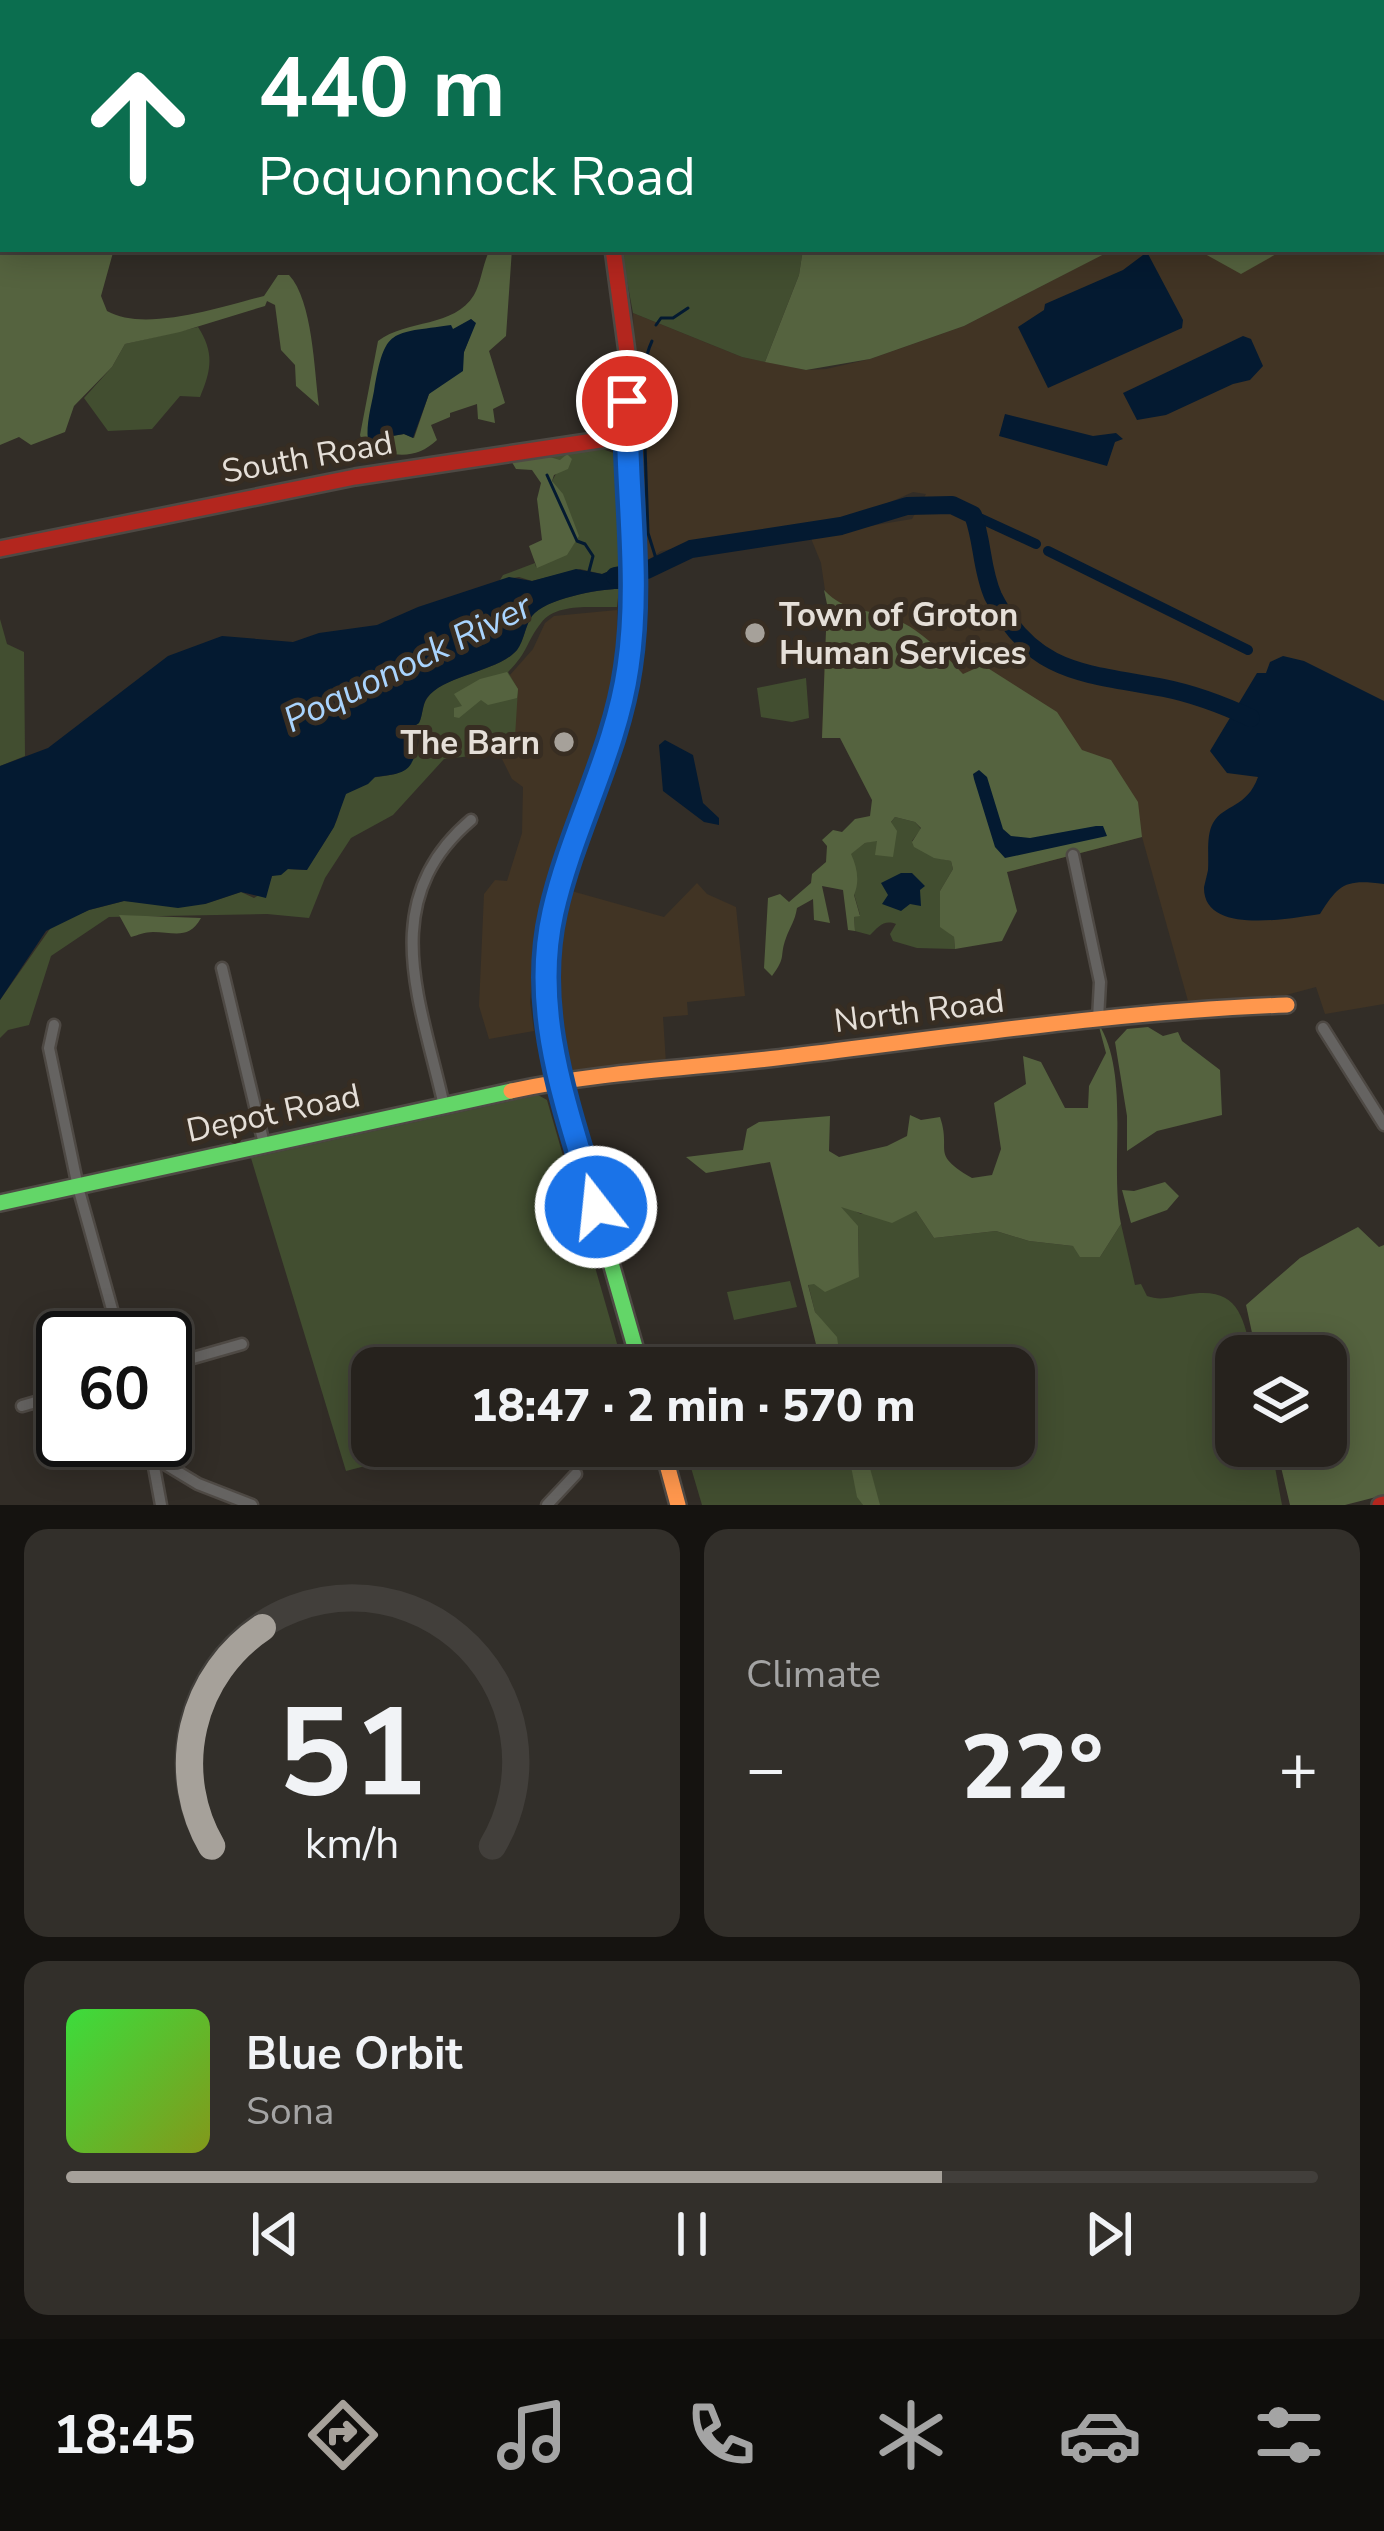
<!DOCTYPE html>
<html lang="en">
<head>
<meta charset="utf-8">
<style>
	:root { --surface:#26221d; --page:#322f2a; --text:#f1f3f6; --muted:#a4a4a4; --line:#423f3b; --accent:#a6a19a }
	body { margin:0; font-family:"Nunito Sans",sans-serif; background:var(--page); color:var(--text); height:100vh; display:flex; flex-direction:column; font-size:45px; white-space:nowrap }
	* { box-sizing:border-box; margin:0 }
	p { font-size:39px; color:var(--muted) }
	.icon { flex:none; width:66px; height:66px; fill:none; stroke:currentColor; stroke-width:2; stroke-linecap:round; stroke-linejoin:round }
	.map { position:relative; height:1505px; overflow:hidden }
	.drawer { display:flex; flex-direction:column; gap:24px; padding:24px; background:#151310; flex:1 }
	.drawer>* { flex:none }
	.banner { position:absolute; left:0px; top:0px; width:1386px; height:252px; box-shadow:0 6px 30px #0003,0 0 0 3px var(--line); background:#0b6e4f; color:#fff; overflow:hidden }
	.tools { position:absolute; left:1215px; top:1335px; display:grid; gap:24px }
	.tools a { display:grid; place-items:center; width:132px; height:132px; border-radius:24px; background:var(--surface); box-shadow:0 6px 30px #0003,0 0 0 3px var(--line); font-size:60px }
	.speed { position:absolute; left:36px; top:1311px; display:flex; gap:24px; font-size:60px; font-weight:700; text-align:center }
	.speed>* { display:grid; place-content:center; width:156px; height:156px; border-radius:50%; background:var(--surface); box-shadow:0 6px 30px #0003,0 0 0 3px var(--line); line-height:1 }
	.speed .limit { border:6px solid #111; border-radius:18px; background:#fff; color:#111 }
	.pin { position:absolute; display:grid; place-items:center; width:102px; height:102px; color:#fff; margin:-51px; border:6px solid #fff; border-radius:50%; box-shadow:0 3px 12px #0007 }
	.me { position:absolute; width:132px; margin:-66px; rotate:344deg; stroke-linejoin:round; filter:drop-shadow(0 0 9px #0008) }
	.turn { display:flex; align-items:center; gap:42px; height:252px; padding:0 60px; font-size:54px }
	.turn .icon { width:156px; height:156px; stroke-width:2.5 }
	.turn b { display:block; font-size:84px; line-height:102px }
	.big { font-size:90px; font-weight:800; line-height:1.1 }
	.drawer .card { flex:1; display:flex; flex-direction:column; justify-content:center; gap:18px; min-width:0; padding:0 42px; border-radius:24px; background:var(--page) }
	.drawer .dial { align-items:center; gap:0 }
	.dial svg { height:312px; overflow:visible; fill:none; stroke:var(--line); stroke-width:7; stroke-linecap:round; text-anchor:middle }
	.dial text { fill:var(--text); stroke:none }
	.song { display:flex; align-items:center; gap:36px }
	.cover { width:144px; height:144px; border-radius:18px; background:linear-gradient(135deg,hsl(120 70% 55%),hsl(70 70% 35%)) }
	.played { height:12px; border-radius:6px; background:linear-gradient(90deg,var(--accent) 70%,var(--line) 70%) }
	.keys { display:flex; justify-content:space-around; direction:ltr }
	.heat { display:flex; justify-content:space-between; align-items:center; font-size:66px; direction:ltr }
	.drawer .tiles { flex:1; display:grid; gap:24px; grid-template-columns:1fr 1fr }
	.card:last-child { grid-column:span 2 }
	.trip { position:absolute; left:351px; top:1347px; width:684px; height:120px; border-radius:24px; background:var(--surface); box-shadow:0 6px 30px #0003,0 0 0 3px var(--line); font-weight:800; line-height:120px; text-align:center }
	.tabs { display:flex; height:192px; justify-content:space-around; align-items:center; background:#0f0e0c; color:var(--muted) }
	.tabs .icon { width:84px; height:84px }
	.tabs .current { color:var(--accent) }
	.tabs b { font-size:54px; color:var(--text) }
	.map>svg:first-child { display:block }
	.built { fill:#413424 }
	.green { fill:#424e30 }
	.forest { fill:#55633f; fill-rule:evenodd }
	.water { fill:#041a31 }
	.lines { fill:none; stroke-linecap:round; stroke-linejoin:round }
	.stream { stroke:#041a31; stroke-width:3 }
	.canal { stroke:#041a31; stroke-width:10 }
	.river { stroke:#041a31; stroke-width:18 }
	.street-casing { stroke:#4e4944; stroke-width:15 }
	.fast-casing { stroke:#4e4944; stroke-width:20 }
	.slow-casing { stroke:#4e4944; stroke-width:20 }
	.jam-casing { stroke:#4e4944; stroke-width:20 }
	.street { stroke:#656361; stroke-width:10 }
	.fast { stroke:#63d668; stroke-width:15 }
	.slow { stroke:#ff974d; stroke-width:15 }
	.jam { stroke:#b3261e; stroke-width:15 }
	.route-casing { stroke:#114b97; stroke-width:30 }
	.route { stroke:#1a73e8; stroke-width:21 }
	.poi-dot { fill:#a6a19a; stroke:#372d22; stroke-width:4.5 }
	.labels { text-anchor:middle; stroke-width:10; stroke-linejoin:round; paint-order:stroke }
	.street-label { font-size:33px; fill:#e5dfd8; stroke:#372d22 }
	.poi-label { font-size:33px; font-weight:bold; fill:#e5dfd8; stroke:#372d22; text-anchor:start }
	.water-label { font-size:36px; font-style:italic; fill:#a9d4fe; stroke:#372d22 }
</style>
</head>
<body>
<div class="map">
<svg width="1384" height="1505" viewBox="0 0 1384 1505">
	<rect width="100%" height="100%" fill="#322d27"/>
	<g class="built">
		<path d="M1384,45V1004L1325,1014L1316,987L1286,995L1188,1001L1142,837L988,877L912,737L822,738L827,604L821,563L810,536L912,519L926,494L913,492L863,514L661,551L641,565L633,313L742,357L806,370L826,369L870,359L964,326L1113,249H1383Z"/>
		<path d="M617,610V660L610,703L537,925L530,1002L534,1031L489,1039L479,1006L484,894L495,880L507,881L522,833L523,787L512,779L499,753L515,737L510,675L533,649L545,623L554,616Z"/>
		<path d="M697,883L707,894L736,907L745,996L687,1002L688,1015L663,1017L666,1063L571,1072L559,1027L557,972L568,890L664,917Z"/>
	</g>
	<g class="green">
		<path d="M621,249H803L799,275L765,362L742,357L633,313Z"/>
		<path d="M198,327C214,352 212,369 200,397L180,396L152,429L108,431L84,398L112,367L125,344Z"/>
		<path d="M602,449L617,454L621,473L619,567L602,574L580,569L532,581L519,577L500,580L503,575L535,563L536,567L572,527L552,481L567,454L561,460L510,459Z"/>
		<path d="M619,589L617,607C594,608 556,602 541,623C526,642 529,651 508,672L518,689L515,737L499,753L444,759L393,815L351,838L325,878L309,918L267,914L109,917L51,956L29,1025L8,1030L0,1038V1000L52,926L89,910L124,901L205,904L241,892L254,898L267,890L272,876L287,869L306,870C316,855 328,838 336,822C340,814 340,802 345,795C371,759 409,798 419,738L398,737L419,723C423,715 422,704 428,697C444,675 498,672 517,650C524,641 525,626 532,616C544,599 598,589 619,589Z"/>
		<path d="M0,619L7,644L24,652L25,756L0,766Z"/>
		<path d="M806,678L809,718L792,722L761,717L757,688Z"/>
		<path d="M895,817L915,822L921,829L912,841C925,852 934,858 951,861L953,869L940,891V926L954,937L955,949L917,948L893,941L890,934L896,924C884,919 878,927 870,935L855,931L854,917L860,915L854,894L850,854L865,843L878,840Z"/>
		<path d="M538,1095L547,1100L624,1368H372V1446H443L346,1471L251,1158Z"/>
		<path d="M845,1206L861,1214L916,1211L934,1238L996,1231L1029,1241L1073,1246L1100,1257L1121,1224L1135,1285L1141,1284L1147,1296C1160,1301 1171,1297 1185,1295C1237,1285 1243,1314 1252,1356H1236V1446H1271L1282,1505H868L852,1446H1014V1368H831L828,1330L815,1312L808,1284L859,1276L858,1227L840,1207Z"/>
		<path d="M790,1281L797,1307L734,1320L727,1292Z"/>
		<path d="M734,1446H847L863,1505H702L689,1461Z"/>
	</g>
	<g class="forest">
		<path d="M645,0H1384V45L1383,3Z"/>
		<path d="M0,211L3,249H114L101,296L107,311C145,333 223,306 264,296L278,275H289C313,301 314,370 319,406L296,386L295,365L281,350L275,305L267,301L265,306L180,332L125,344L112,367L74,406L65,432L31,445L19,437L0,445Z"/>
		<path d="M490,249H512L506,336L489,351L505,403L493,409L495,423L478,419L477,404L450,413V417L431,425L437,440C422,454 407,457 387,453L369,462L360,435L378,341C407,319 454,328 474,295C481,283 483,263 490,249ZM471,319L475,323L464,352L429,394L414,438L404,434L369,440Z"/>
		<path d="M803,249H1114L964,326L870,359L806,370L765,362L799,275Z"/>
		<path d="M1196,249H1285L1241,274Z"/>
		<path d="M567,454L572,459L568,469L554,475L552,481L563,494L579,536L567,555L537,568L529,546L542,540L537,499L541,483L532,470L516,469L510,459L546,456L560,460Z"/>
		<path d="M824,590C846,613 866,608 895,619C921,630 943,653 963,674L983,665L1057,712L1082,750L1111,760L1138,802L1142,837L1007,872L1017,911L1002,941L955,949L954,937L940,927V891L953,869L951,861L934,858L914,847L912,842L921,828L915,822L895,817L891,822L897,831L893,857L875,855L877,841L865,843L851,854C857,867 860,881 854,895L860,916L854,917L855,931L848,930L843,890L822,886L830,923L814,920L813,899L797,908C795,921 790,927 786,938C779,957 787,956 772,976L764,968L768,898L780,894L789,902L811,883L812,874L826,862L827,846L822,840L833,830L842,832L855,819L870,816L872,800L840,738H822L827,604Z"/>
		<path d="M507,672L518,689L517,698L488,705L481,700L459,718L454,717V708L462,706L454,694L480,679Z"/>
		<path d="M119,915L201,918C189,940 174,932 153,932C145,932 138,935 131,937Z"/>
		<path d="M1098,1023C1131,1074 1109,1165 1121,1224L1100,1257H1080L1073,1246L1029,1241L996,1231L934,1238L916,1211L892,1223L841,1207L858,1226L859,1277L825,1292L814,1284L808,1285L815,1312L837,1337L839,1351L854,1348L856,1353L851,1358L856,1368H822L770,1162L706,1173L686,1157L743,1150L747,1129L759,1122L830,1116L829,1151L839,1157L887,1146L907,1136L910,1115L921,1120L940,1117C952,1152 929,1153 972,1178L992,1175L1001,1149L994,1103L1026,1084L1023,1056L1041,1062L1065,1108H1088L1089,1086L1106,1053Z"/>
		<path d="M1148,1027L1163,1036L1178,1032L1182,1041L1220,1070L1222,1115L1157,1131L1127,1151V1116L1115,1042L1127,1029Z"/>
		<path d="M1165,1182L1179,1196L1167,1210L1131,1223L1122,1190L1134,1191Z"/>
		<path d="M1358,1227L1379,1247L1384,1245V1495L1345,1505H1290L1276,1446H1326V1356H1257L1246,1305L1300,1258Z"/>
		<path d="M847,1446H864L880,1505H863L857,1497Z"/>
	</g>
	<g class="water">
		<path d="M1147,252L1183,320L1182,328L1048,388L1018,327L1044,310L1045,304L1123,270Z"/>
		<path d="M471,319L476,323L464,352L463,371L429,394L413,438L404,434L368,440C366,424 371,407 374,391C385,327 390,334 451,325L453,329Z"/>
		<path d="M1243,336L1251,339L1263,366L1250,380L1233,384L1166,415L1137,420L1123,393Z"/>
		<path d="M1005,414L1093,436L1116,433L1123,439L1115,442L1107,466L999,436Z"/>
		<path d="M619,567V589C598,589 545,599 532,616C525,626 524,641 517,650C498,672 444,675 427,698C422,705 423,715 419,723L399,736L420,738C411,772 409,773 375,777L368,784L346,794L334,827L307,870L288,869L281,875L272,876L266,898L241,892L205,904L178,908L124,901L89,910L46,931L0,1000V766L48,748L168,656L222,636L293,642L319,633L377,625L418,607L509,577L532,581L576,569L602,574Z"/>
		<path d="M1283,656L1304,661L1384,701V884C1345,879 1339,884 1320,914C1292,918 1204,936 1204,888C1204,887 1208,871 1208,870C1209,855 1206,836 1213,823C1224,804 1247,808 1258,777L1227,773L1210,751L1257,673H1266L1270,662Z"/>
		<path d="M665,740L693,755L703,803L719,818V825L704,822L663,791L659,745Z"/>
		<path d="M979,770L987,777L1003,829L1011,836L1030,838L1096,826H1103L1107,836L1005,858L995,847L974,779L973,774Z"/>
		<path d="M901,873H912L925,886L920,890L921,906L910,904L901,911L882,904L888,895L881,883Z"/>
	</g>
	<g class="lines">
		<g class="stream">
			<path d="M656,325L661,318H673L688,308"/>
			<path d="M645,426C647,395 639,369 652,341"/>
			<path d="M645,446L648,533L658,565"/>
			<path d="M547,475L577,541L585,544L593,556L588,575"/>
		</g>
		<g class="canal">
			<path d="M973,515L1036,544"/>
			<path d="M1048,551L1248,650"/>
		</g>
		<path class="river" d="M615,576L647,570L691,549L841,526L907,506L952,505L973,515C983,541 981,569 993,596C1033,676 1088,673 1164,688C1194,694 1223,705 1251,718"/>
		<defs>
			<g id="street">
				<path d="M1073,855L1100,982L1098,1019"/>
				<path d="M222,968L264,1144"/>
				<path d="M54,1025L49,1048L78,1187L120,1338"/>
				<path d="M1323,1028L1384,1125"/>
				<path d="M444,1106C421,1002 375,901 471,820"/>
				<path d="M165,1366L242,1344"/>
				<path d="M22,1406L63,1394"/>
				<path d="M149,1440L161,1505"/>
				<path d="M155,1458L198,1484L252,1505"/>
				<path d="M547,1505L576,1474"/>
			</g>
			<g id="fast">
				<path d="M554,1048L559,1081L641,1368"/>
				<path d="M0,1203L511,1091"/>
			</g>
			<g id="slow">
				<path d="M535,0L536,3"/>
				<path d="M511,1091C603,1071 699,1068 793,1056C958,1036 1121,1011 1287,1005"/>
				<path d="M662,1446L678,1505"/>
			</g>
			<g id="jam">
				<path d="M0,549L355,477L627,436"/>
				<path d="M554,1048L546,994L548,943L557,897L613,731L629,657L627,352L613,249"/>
				<path d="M1380,1505L1384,1504"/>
			</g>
		</defs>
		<use href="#street" class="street-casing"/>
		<use href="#fast" class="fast-casing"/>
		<use href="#slow" class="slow-casing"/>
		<use href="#jam" class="jam-casing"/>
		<use href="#street" class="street"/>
		<use href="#fast" class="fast"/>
		<use href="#slow" class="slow"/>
		<use href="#jam" class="jam"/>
	</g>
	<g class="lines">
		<defs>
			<path id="route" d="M596,1207C568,1110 530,1014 553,912C572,828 616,752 628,667C641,580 626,488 627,401"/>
		</defs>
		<use href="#route" class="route-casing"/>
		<use href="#route" class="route"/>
	</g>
	<g class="poi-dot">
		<circle cx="755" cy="633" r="12"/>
		<circle cx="564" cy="742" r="12"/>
	</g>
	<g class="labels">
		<g class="street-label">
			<text transform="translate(307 456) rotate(-10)" y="12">South Road</text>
			<text transform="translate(919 1010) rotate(-7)" y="12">North Road</text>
			<text transform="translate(273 1112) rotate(-12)" y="12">Depot Road</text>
		</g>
		<g class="poi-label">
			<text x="779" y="626">Town of Groton<tspan x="779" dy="38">Human Services</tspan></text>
			<text x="540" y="754" text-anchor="end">The Barn</text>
		</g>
		<g class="water-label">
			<text transform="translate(407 662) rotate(-26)" y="13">Poquonock River</text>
		</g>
	</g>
</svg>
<div class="tools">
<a><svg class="icon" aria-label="layers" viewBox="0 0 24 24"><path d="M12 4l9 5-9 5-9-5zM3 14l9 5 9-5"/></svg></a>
</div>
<div class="speed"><div class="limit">60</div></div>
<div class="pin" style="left:627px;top:401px;background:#d93025"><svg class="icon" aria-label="arrive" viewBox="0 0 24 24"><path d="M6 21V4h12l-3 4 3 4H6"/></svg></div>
<svg class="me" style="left:596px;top:1207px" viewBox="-20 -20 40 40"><circle r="17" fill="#1a73e8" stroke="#fff" stroke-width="3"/><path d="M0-11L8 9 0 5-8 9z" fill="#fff"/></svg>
<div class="trip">18:47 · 2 min · 570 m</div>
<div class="banner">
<div class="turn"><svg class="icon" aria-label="ahead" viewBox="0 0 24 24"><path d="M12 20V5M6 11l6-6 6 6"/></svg><div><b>440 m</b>Poquonnock Road</div></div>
</div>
</div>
<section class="drawer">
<div class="tiles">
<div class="card dial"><svg viewBox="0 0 100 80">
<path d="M14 69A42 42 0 1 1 86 69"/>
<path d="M14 69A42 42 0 0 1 27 13" stroke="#a6a19a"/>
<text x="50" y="56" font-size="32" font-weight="700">51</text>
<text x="50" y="72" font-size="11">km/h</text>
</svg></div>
<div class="card"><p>Climate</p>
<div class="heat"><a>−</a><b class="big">22°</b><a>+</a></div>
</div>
<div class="card">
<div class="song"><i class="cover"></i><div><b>Blue Orbit</b><p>Sona</p></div></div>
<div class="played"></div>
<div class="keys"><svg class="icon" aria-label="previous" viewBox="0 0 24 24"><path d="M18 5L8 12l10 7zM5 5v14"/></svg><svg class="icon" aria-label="pause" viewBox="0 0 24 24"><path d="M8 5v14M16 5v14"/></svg><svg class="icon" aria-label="next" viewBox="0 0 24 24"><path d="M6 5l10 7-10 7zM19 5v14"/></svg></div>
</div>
</div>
</section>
<nav class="tabs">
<b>18:45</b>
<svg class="icon current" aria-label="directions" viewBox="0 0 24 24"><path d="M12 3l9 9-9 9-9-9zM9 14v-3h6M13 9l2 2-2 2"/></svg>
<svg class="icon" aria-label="music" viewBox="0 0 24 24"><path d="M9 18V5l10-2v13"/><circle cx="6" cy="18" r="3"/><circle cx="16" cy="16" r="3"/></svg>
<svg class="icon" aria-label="phone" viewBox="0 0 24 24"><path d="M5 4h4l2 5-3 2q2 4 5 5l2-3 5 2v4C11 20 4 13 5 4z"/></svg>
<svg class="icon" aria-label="climate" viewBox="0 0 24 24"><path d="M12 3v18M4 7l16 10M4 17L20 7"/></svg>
<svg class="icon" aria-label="car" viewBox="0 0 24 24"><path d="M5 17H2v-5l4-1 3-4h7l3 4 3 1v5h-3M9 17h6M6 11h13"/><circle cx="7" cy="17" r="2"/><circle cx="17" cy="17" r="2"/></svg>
<svg class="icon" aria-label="filters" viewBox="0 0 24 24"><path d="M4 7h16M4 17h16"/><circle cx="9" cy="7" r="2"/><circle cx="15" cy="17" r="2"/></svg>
</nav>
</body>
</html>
